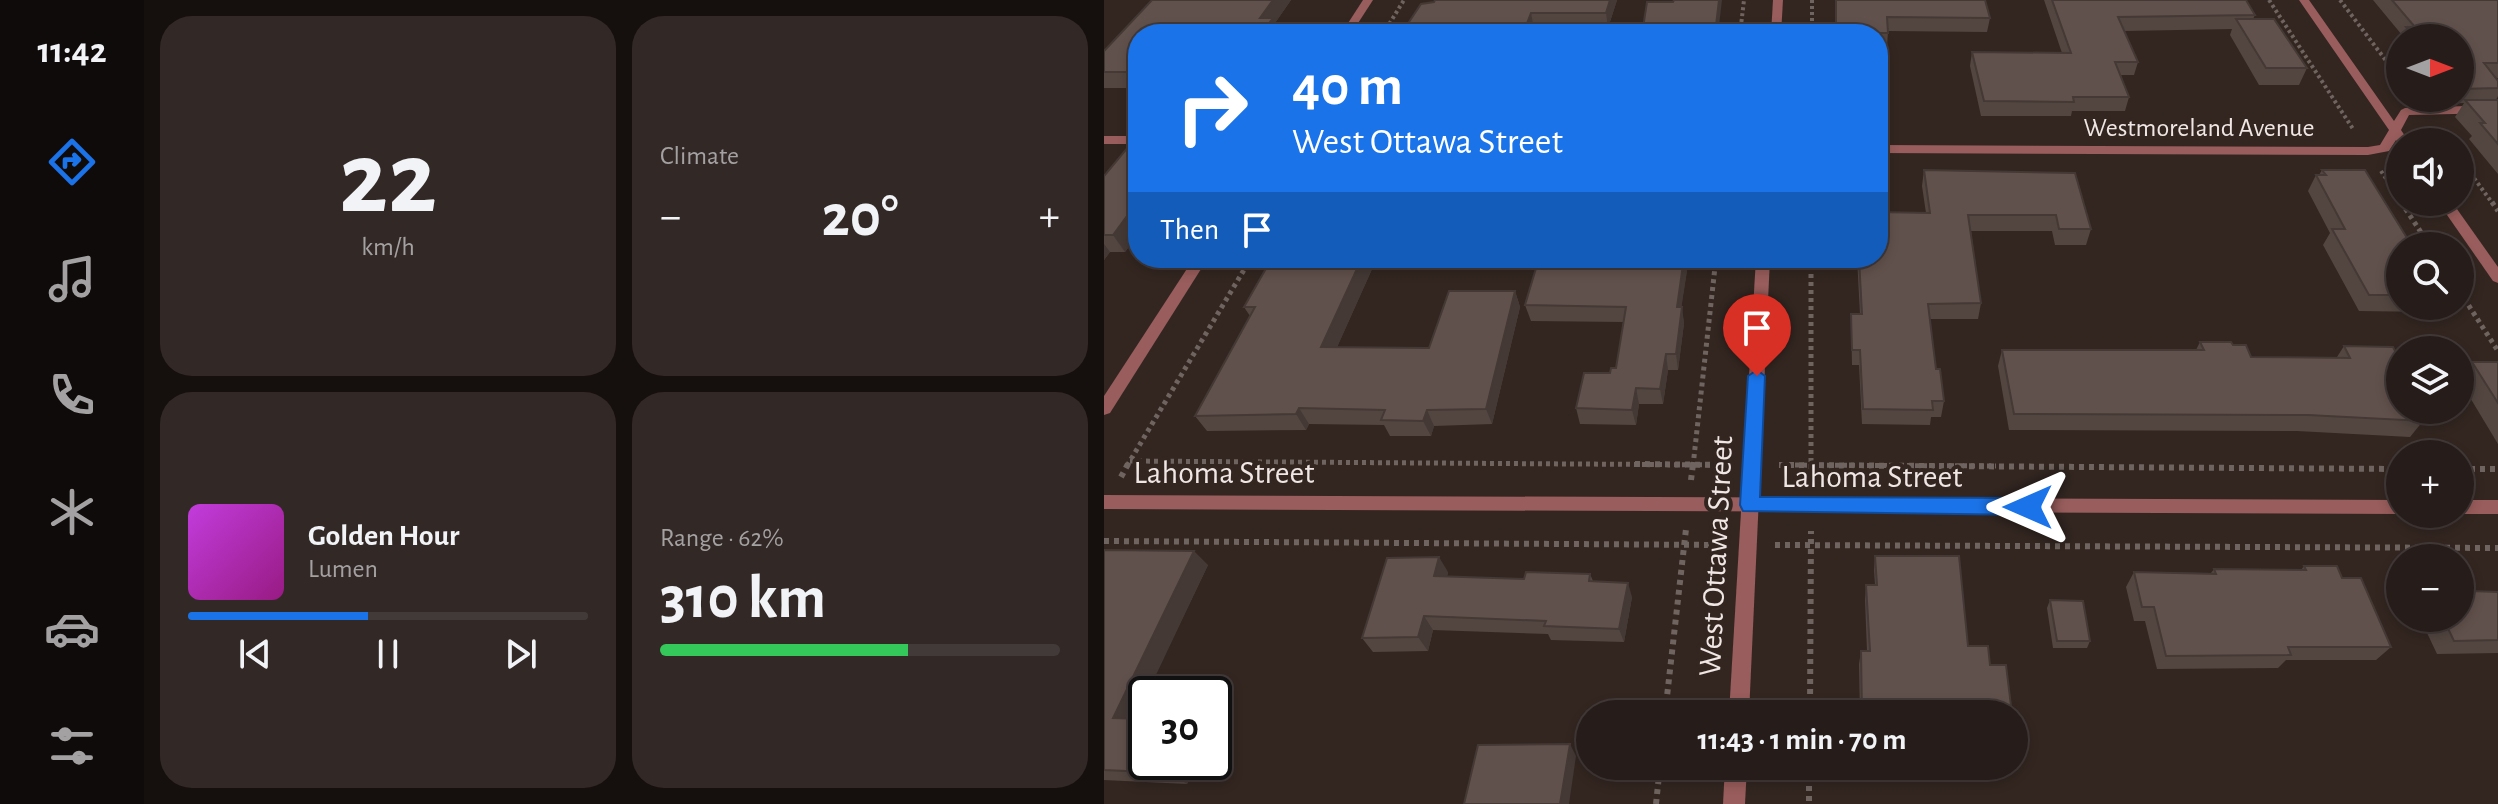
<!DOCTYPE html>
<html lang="en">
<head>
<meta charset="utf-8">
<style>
	:root { --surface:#261c19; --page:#322926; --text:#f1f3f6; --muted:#a4a1a2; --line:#423a38; --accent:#1a73e8 }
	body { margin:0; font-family:"Alegreya Sans",sans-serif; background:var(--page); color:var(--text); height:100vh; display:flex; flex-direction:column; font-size:30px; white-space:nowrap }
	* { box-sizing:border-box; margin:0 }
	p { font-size:26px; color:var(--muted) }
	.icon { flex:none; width:44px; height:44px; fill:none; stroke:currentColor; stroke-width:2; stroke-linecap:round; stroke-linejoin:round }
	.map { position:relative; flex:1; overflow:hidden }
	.panel { display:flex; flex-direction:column; gap:16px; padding:16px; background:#150f0e; width:960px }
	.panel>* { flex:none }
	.guide { position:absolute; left:24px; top:24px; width:760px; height:244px; border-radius:32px; box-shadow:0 4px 12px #0003,0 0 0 2px var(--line); background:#1a73e8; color:#fff; overflow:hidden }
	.needle { width:52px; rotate:90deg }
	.buttons { position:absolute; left:1282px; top:24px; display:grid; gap:16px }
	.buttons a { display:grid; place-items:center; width:88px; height:88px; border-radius:50%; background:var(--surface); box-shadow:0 4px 12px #0003,0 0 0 2px var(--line); font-size:40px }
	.speed { position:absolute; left:24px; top:676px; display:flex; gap:16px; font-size:40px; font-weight:700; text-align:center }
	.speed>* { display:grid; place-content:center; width:104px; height:104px; border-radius:50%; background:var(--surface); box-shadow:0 4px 12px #0003,0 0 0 2px var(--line); line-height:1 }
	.speed .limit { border:4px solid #111; border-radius:12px; background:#fff; color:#111 }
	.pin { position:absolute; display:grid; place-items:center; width:68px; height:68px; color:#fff; margin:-82px -34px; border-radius:50% 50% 50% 0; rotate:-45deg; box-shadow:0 0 8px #0007 }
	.pin .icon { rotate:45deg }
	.me { position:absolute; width:88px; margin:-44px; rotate:270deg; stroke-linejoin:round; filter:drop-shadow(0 0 6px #0008) }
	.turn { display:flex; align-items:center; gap:28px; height:168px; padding:0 32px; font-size:36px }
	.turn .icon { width:104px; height:104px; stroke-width:2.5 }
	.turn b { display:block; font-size:56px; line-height:68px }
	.then { display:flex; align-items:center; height:76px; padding:0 32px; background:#0003; gap:16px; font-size:30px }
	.big { font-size:60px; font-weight:700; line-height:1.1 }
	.panel .widget { flex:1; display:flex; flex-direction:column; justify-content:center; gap:12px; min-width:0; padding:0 28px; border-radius:32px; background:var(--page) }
	.panel .dial { align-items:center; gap:0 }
	.dial b { font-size:104px; line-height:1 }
	.song { display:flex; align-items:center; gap:24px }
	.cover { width:96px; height:96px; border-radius:12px; background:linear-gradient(135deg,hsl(290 70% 55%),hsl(310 70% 35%)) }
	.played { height:8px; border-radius:4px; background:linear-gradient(90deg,var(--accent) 45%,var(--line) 45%) }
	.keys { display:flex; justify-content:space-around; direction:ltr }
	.heat { display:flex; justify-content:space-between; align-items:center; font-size:44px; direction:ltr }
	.charge { height:12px; border-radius:6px; background:linear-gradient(90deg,#34c759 62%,var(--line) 0) }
	.panel .tiles { flex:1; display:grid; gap:16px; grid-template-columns:repeat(2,1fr) }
	.trip { position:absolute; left:472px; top:700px; width:452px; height:80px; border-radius:40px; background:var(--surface); box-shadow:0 4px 12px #0003,0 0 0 2px var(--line); font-weight:700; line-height:80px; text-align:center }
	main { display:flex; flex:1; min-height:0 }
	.menu { display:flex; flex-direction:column; width:144px; justify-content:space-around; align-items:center; background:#0f0b0a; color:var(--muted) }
	.menu .icon { width:56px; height:56px }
	.menu .selected { color:var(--accent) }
	.menu b { font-size:36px; color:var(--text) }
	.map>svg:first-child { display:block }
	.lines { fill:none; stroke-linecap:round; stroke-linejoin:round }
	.path-far2 { stroke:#706460; stroke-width:4; stroke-dasharray:3 3; stroke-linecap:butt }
	.path-far1 { stroke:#706460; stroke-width:5; stroke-dasharray:4 4; stroke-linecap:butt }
	.path { stroke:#706460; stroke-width:6; stroke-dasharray:5 5; stroke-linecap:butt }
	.minor { fill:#985d5c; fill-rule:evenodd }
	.tertiary { fill:#985d5c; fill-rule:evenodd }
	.wall { fill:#534641 }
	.shaded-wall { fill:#443935 }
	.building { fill:#61514c; stroke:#443935; stroke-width:2 }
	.route { fill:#1a73e8; stroke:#114b97; stroke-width:2 }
	.labels { text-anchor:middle; stroke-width:8; stroke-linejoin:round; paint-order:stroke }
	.far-street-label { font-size:26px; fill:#f0e6e3; stroke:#332621 }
	.street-label { font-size:32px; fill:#f0e6e3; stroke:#332621 }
</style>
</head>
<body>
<main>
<nav class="menu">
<b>11:42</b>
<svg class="icon selected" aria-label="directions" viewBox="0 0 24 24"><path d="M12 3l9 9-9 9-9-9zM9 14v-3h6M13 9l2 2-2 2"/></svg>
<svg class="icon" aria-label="music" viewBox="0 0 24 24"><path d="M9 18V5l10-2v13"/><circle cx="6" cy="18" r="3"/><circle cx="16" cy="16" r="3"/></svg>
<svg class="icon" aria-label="phone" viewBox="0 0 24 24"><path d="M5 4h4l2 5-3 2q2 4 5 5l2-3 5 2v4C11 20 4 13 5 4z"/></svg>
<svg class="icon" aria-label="climate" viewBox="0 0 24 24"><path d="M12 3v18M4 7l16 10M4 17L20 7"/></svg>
<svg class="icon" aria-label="car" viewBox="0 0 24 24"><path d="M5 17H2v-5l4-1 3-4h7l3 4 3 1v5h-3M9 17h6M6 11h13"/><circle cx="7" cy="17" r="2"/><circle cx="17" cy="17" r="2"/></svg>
<svg class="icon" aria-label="filters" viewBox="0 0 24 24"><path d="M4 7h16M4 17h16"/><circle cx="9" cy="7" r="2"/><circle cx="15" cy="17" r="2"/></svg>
</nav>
<section class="panel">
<div class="tiles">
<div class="widget dial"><b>22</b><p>km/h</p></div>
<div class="widget"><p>Climate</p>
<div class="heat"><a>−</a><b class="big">20°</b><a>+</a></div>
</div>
<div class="widget">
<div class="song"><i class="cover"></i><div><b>Golden Hour</b><p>Lumen</p></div></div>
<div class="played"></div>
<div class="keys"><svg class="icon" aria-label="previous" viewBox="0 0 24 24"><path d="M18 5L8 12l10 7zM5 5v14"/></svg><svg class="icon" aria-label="pause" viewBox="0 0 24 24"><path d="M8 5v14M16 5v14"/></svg><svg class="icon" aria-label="next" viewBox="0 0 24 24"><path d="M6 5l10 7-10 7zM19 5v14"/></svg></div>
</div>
<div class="widget"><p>Range · 62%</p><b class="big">310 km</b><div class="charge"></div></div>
</div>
</section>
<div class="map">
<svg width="1394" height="804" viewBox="0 0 1394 804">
	<rect width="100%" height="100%" fill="#332621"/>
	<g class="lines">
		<g class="path-far2">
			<path d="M708,0V34"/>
			<path d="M1165,0L1249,129"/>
			<path d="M1236,0L1296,79"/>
			<path d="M279,34L300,0"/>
			<path d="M636,34L640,0"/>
			<path d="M1356,159L1389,204"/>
			<path d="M1277,171L1296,200"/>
		</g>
		<g class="path-far1">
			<path d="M1297,202L1326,246"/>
			<path d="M1388,202L1394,211"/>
			<path d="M707,258V466"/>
			<path d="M1356,292L1394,351"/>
			<path d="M26,461L621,465"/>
			<path d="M675,465L892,466"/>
			<path d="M23,466L147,258"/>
			<path d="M589,466L612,258"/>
		</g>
		<g class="path">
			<path d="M531,464L621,465"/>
			<path d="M707,464V481"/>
			<path d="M675,465L1296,469"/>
			<path d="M1356,469H1394"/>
			<path d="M17,477L24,464"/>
			<path d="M587,480L589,464"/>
			<path d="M0,541L617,545"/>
			<path d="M671,545L1394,548"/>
			<path d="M561,714L582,529"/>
			<path d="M706,714L707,531"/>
			<path d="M705,766V804"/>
			<path d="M552,804L556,766"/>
		</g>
		<g class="minor">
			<path d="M1195,0H1205L1290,121L1297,110L1301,108L1394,105V113L1305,115L1297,130L1305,142H1296V145L1292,140L1285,151L1264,155L774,153V145L1264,147L1276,145L1285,130Z"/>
			<rect x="0" y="136" width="34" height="8"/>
			<path d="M1334,202H1348L1394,267V283L1389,281Z"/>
			<path d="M0,495L1296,500L1297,514L0,509Z"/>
			<path d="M1356,500H1394V514H1355Z"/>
		</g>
		<g class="tertiary">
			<path d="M259,0H269L247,34H237Z"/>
			<path d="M669,0H679L677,34H667Z"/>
			<path d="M90,258H104L6,413L0,415V396Z"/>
			<path d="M652,258H666L645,714H625Z"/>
			<path d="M621,766H643L641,804H619Z"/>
		</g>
	</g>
	<g class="wall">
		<path d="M48,0H187L171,23L176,34H34V88H0V51Z"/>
		<path d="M513,0L504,28L430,29L428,34H297Z"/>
		<path d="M731,0L886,18L883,32L784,31L783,48H776V54H774V34H731Z"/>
		<path d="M940,0H1142L1151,15L1149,19L1203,68L1195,85H1155L1126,35L1128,29L1020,31L1034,62L1030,75H1017L1025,97L1021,111H968L967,116H877L866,66L868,52L958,53Z"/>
		<path d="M1269,0H1394V78H1392L1394,81V96L1392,100H1394V174L1365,139L1368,136L1351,117L1360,103L1340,104L1335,98H1356V38H1296L1298,35Z"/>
		<path d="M34,135V234L21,252H6L0,260V176Z"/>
		<path d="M820,170L971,173L987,229L982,245H951L948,231H867L877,303L874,319H826L832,369L840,401L837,417H827L826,425L758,424L755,365H748L747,314H756L753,258H774L822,213L818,186Z"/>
		<path d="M1218,170L1296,246V306H1331L1327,312L1255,311L1219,245L1226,233L1204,191L1212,175H1215Z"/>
		<path d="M273,258L233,347L325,348L411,291L416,307L388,424L330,426L327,436H286L280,425L205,424L202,430L103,431L91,416L146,316L140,307Z"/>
		<path d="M435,258H585L577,307L580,323L574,370H564L559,404H535L532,425L476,424L472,408L512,368L520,322L427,321L421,305Z"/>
		<path d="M1096,342L1129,345L1147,357H1233L1240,346L1323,410L1318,418L1319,421L1306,437L1193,431L905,430L894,366L898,350H1092Z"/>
		<path d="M1368,362H1394V444L1356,381V376Z"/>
		<path d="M0,550L104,565L42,694L32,718L93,762L83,784L0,780Z"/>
		<path d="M771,556L864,646L886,665L908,714H756L755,664L757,651H763L761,600L762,585H771L770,570Z"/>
		<path d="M1200,566L1238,578L1287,647L1272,660H1182L1174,668L1053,669L1041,621H1030L1022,587L1030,572L1107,573L1110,569L1197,570Z"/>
		<path d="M344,572L343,577L420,579L486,574L489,581L528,597L520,642L447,640L444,634L329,630L324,651L269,652L258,638Z"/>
		<path d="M1367,591L1394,592V653L1333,654L1316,618H1356Z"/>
		<path d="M946,600L986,641L983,648H949L943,608Z"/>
	</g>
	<g class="shaded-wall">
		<path d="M169,0H187L171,23L176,34H157L156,18Z"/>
		<path d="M506,0H513L504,28L502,13Z"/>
		<path d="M615,0H618L614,34H611Z"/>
		<path d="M427,13L430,29L428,34H419Z"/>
		<path d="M34,201V234L21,252L9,235Z"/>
		<path d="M0,244L6,252L0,260Z"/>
		<path d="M258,258H273L226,363L217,347Z"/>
		<path d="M580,258H585L575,323L573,307Z"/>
		<path d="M411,291L416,307L388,424L382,409Z"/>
		<path d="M578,307L580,323L574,370L572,354Z"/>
		<path d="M562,354L564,370L559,404L556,389Z"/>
		<path d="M532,388L535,404L532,425L528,410Z"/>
		<path d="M195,408L205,424L202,430L192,414Z"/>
		<path d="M323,410L330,426L327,436L319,421Z"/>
		<path d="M90,551L104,565L43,694H42V697L26,729L9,718Z"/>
		<path d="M335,557L344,572L339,591L330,576Z"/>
		<path d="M524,583L528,597L520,642L515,629Z"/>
		<path d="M320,616L329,630L324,651L314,637Z"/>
		<path d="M466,744L472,756L465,804H456Z"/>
		<path d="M71,762H93L83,784L66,773Z"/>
	</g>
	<g class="building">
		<path d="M48,0H169L156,18H169L157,34H34V72H0V51Z"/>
		<path d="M331,0H506L502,13H427L419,34H297L317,4L330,2Z"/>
		<path d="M570,0H615L611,34H538L543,2H569Z"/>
		<path d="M732,0H881L886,18L783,17L784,33H776L777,39H774V34H732Z"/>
		<path d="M948,0H1142L1151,15L1014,17L1034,62H1011L1025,97H969L970,102L880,101L868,52L967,53Z"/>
		<path d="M1288,0H1394V63H1380L1394,81V88L1356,89V38H1311L1302,27H1311Z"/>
		<path d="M1132,19H1170L1203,68H1162Z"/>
		<path d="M1361,100H1394V144L1376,123H1381Z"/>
		<path d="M34,135V201L9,235H0V176Z"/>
		<path d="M820,170L971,173L987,229H955L952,215H864L877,303L824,304L832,369H836L840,401H828L829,410L759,409L756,350H748L747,314H758L755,258H774V212L826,213Z"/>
		<path d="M1218,170H1261L1308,246H1296V295H1265L1228,229H1241L1212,175H1222Z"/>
		<path d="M168,258H258L217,347L325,348L345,291H411L382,409L323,410L319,421L277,420L281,410L195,408L192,414L91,416L151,307H140Z"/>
		<path d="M435,258H580L573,307H578L572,354H562L556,389L532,388L528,410L472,408L480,373H506L507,368H512L522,307L421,305Z"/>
		<path d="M1096,342H1127L1129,345H1142L1147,357L1246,358L1240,346L1289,347L1296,360V410H1323H1314L1319,421L1204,415L910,414L898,350H1100Z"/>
		<path d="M1368,362H1394V403Z"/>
		<path d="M0,550L90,551L9,718L42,719V762H71L66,773L0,770Z"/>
		<path d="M771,556H855L864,646H884L886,665H902L908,714H758L757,651H766L762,585H773Z"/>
		<path d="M335,557L330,576L420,579L422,572L486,574L485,581L524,583L515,629L440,626L442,621L320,616L314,637L258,638L283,558Z"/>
		<path d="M1200,566H1233L1238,578H1257L1287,647H1184L1187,655L1062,656L1050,607H1038L1030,572L1112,574L1110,569L1202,570Z"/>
		<path d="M1356,570L1367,591L1394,592V640L1350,641L1339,618H1356Z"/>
		<path d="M946,600L979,601L986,641H953Z"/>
		<path d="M466,744L456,804H360L374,745Z"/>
	</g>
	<path class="route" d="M653,370L661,376L656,497L924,498L931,501L934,507L931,513L924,515L639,511L636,505L644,376Z"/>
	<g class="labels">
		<g class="far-street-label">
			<text x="1095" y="136">Westmoreland Avenue</text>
		</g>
		<g class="street-label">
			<text x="120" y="483">Lahoma Street</text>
			<text x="768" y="487">Lahoma Street</text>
			<text transform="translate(611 556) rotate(-87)" y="11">West Ottawa Street</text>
		</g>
	</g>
</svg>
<div class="buttons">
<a><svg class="needle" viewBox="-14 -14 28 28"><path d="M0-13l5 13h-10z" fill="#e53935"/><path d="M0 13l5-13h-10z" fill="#a4a1a2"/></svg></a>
<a><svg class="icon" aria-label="sound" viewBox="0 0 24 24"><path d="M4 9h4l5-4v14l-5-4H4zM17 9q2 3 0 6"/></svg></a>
<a><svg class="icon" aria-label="search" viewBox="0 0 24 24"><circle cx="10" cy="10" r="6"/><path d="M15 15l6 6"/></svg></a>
<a><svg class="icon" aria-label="layers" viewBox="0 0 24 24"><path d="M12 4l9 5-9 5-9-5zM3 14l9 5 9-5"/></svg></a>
<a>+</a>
<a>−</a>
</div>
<div class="speed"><div class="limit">30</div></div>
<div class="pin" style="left:653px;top:376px;background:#d93025"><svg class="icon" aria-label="arrive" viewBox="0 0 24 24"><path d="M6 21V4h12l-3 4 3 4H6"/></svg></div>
<svg class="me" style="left:924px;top:507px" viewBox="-20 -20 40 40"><path d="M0-17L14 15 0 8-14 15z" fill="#1a73e8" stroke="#fff" stroke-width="4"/></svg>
<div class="trip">11:43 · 1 min · 70 m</div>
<div class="guide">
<div class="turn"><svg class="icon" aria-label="right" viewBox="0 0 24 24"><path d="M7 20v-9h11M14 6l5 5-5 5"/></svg><div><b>40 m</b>West Ottawa Street</div></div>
<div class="then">Then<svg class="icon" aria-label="arrive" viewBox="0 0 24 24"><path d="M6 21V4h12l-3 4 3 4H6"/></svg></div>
</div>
</div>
</main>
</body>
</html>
